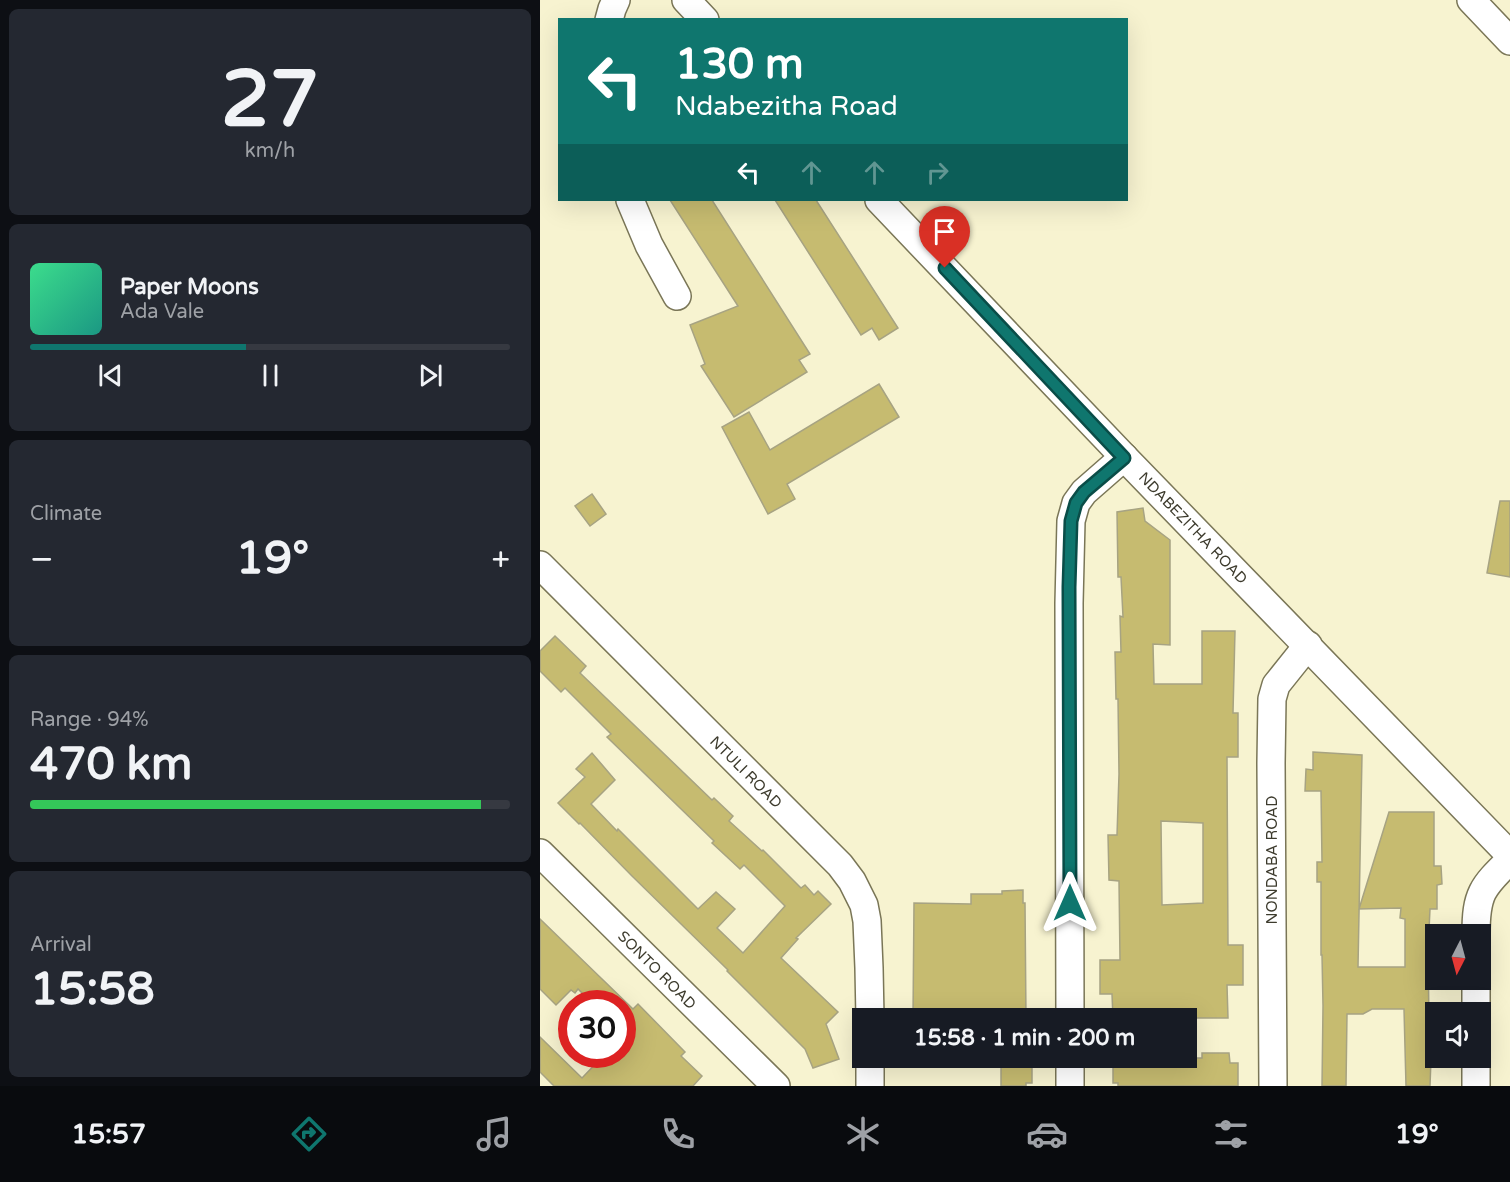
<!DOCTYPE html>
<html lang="en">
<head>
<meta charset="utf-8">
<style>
	:root { --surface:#171b24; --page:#242831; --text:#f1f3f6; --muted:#9ea1a6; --line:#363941; --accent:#0f766e }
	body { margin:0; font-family:"Varela Round",sans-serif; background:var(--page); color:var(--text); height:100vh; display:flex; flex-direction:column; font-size:22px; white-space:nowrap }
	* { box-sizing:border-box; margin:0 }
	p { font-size:20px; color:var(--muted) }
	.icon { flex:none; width:33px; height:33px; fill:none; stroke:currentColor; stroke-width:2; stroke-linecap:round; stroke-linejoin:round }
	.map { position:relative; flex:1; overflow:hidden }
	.side { display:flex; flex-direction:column; gap:9px; padding:9px; background:#0d0f14; width:540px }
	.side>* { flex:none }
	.banner { position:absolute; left:18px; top:18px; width:570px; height:183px; border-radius:0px; box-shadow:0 6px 24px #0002; background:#0f766e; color:#fff; overflow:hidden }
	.needle { width:39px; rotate:186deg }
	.controls { position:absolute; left:885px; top:924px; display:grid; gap:12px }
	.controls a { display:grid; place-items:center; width:66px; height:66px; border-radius:0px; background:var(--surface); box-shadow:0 6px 24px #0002; font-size:30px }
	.speed { position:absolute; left:18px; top:990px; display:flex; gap:12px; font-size:30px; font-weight:700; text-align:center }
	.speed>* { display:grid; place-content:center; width:78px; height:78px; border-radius:50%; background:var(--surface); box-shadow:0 6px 24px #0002; line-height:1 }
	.speed .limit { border:9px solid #d22; background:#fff; color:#111 }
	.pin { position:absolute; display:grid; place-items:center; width:51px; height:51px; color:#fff; margin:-62px -26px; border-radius:50% 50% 50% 0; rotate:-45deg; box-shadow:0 0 6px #0007 }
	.pin .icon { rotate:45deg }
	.me { position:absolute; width:66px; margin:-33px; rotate:0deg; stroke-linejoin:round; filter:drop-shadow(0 0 4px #0008) }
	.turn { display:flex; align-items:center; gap:21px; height:126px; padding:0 18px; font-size:27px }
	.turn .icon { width:78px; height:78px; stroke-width:2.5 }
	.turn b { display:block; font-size:42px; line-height:51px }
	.lanes { display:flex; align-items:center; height:57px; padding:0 18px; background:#0003; justify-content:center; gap:30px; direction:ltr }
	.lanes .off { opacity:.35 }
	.big { font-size:45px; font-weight:700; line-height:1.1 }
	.side .widget { flex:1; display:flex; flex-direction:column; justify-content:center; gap:9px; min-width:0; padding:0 21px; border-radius:9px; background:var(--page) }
	.side .dial { align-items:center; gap:0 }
	.dial b { font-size:78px; line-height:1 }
	.song { display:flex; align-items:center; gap:18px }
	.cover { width:72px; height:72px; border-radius:9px; background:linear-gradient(135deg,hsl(150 70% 55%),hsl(170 70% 35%)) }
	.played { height:6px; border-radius:3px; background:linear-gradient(90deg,var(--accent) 45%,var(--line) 45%) }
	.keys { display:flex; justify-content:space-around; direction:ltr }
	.heat { display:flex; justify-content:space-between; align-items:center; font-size:33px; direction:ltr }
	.charge { height:9px; border-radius:4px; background:linear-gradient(90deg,#34c759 94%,var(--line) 0) }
	.trip { position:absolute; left:312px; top:1008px; width:345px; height:60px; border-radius:0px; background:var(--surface); box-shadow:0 6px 24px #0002; font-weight:700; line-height:60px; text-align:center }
	.tabs { display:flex; height:96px; justify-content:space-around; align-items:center; background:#090b0e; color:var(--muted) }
	.tabs .icon { width:42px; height:42px }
	.tabs .selected { color:var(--accent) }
	.tabs b { font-size:27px; color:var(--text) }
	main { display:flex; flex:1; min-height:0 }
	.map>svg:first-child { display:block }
	.building { fill:#c6bb70; stroke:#a7a382; stroke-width:1.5; fill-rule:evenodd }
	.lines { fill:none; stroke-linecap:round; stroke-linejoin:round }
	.minor-casing { stroke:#7a7657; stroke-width:30 }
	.minor { stroke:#fff; stroke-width:27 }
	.route-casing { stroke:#0a4d48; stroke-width:15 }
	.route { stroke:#0f766e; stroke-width:10 }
	.labels { text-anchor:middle; stroke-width:4.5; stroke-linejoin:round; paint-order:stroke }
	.street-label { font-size:15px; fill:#3d3b2d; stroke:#fff }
</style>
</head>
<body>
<main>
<section class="side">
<div class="widget dial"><b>27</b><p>km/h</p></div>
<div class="widget">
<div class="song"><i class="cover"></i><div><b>Paper Moons</b><p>Ada Vale</p></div></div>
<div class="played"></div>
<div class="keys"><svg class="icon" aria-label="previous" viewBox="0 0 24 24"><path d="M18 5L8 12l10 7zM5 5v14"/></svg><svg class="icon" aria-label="pause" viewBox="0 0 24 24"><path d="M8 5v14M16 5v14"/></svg><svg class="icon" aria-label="next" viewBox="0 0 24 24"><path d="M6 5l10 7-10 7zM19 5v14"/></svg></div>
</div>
<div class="widget"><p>Climate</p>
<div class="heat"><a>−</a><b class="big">19°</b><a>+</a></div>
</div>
<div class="widget"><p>Range · 94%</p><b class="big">470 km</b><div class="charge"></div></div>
<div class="widget"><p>Arrival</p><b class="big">15:58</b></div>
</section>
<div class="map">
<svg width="970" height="1086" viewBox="0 0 970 1086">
	<rect width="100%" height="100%" fill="#f7f3d0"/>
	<g class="building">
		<path d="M130,200H172L270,354L259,360L267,372L194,417L161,366L165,364L150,325L198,306Z"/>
		<path d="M235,200H276L358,328L339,340L332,328L321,335Z"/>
		<path d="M339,384L359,417L247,484L255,499L228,514L182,427L209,412L230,450Z"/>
		<path d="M52,494L66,514L50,526L35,506Z"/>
		<path d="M960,501H970V577L947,573Z"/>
		<path d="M603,508L605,521L630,540V645L613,644L614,684H662V631H695L693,713H698V757H687L688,945H703V985H687L688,1018H573L572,994H560V960H580L579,881L569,880L568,835H577L579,774L578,699H576L575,652H581L580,616L583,617L581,577H578L577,512ZM621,821L663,823V903L622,905Z"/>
		<path d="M15,636L46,666L40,673L172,800L174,798L193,816L189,821L222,851L223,850L261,888L265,885L274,895L278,891L291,904L256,938L258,939L241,958L298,1012L286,1024L299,1059L273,1068L265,1049L187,971L188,970L92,876L40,823L39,824L18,803L45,777L36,769L52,753L75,780L51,804L77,831L78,829L158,909L176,892L195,909L177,928L203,953L245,906L204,865L200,869L172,843L174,841L67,737L71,734L25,688L21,692L0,671V651Z"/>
		<path d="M773,752L822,755L818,967H865V919L860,918L861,908L819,909L849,812H894V866H901L902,884L897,885V909H890L888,951L889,1020H896V1059H891L890,1086H866L864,1009H832L823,1014H807L806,1086H782L783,1006L782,955H781V882H777V862H782L781,791H765L766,769L773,770Z"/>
		<path d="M483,890V903H485L486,1018H373L374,903L431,904V894H462V891Z"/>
		<path d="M0,919L93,1009L98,1004L145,1052L141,1056L162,1076L153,1086H14L0,1072V1037L42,1078L65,1054H82V1004H53L38,989L35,993L31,990L16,1005L0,989Z"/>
		<path d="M662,1053H689L690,1063H698V1086H578V1083H573V1060H607V1058H662Z"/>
		<path d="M461,1058H492V1083H486V1086H461Z"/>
	</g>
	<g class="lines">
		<defs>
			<g id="minor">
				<path d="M146,0L165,20"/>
				<path d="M931,0L970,41"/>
				<path d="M69,20L72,9L76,0"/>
				<path d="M90,200L109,245L137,296"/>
				<path d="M339,200L584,457L970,855"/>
				<path d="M0,565L300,865L312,881L324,905L327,921L329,968L330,1018"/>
				<path d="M0,853L236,1086"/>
				<path d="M936,934C936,894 942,887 970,860"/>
				<path d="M936,1012V980"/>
				<path d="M530,1018L529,603L531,521L536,503L544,492L584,457"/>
				<path d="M330,1058V1086"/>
				<path d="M530,1058V1086"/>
				<path d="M936,1058V1086"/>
				<path d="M733,1086L731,763L732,699L736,685L768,645"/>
			</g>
		</defs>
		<use href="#minor" class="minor-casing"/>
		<use href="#minor" class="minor"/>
	</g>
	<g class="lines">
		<defs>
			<path id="route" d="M405,268L584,458L544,492L536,503L531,521L529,587L530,903"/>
		</defs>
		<use href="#route" class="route-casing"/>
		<use href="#route" class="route"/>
	</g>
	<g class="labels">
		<g class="street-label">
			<text transform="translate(653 528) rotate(46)" y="5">NDABEZITHA ROAD</text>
			<text transform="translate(206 772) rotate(45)" y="5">NTULI ROAD</text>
			<text transform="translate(732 860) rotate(-90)" y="5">NONDABA ROAD</text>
			<text transform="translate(117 970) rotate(45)" y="5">SONTO ROAD</text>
		</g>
	</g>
</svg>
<div class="controls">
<a><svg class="needle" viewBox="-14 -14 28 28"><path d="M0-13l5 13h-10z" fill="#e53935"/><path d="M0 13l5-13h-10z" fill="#9ea1a6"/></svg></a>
<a><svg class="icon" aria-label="sound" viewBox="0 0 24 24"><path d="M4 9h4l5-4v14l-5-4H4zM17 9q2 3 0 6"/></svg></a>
</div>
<div class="speed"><div class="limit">30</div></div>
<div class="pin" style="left:405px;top:268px;background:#d93025"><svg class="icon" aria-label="arrive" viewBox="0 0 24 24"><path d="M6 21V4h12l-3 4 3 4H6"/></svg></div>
<svg class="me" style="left:530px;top:903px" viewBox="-20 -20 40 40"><path d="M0-17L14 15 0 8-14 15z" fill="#0f766e" stroke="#fff" stroke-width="4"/></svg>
<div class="trip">15:58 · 1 min · 200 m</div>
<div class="banner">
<div class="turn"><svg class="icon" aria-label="left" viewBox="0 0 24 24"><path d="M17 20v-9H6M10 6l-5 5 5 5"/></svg><div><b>130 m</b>Ndabezitha Road</div></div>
<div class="lanes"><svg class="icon" aria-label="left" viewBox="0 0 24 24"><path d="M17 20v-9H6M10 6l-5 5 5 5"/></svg><svg class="icon off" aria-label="ahead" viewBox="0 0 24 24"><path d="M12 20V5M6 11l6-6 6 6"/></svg><svg class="icon off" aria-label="ahead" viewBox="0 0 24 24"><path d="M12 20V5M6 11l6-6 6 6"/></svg><svg class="icon off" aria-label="right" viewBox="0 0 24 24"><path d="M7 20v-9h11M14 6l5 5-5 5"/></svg></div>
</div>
</div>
</main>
<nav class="tabs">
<b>15:57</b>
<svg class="icon selected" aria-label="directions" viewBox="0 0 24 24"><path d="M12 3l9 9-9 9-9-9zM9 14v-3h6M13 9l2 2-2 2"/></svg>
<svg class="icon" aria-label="music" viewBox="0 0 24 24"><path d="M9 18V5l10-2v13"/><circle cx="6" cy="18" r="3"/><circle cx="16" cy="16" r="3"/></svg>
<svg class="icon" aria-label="phone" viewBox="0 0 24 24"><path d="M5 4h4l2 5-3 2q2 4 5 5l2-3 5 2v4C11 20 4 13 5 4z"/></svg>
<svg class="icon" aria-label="climate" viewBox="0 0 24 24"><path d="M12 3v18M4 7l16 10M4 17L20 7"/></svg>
<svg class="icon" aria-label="car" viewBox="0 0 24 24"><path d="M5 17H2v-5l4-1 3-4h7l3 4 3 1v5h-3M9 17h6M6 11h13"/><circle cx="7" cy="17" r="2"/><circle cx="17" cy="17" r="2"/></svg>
<svg class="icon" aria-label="filters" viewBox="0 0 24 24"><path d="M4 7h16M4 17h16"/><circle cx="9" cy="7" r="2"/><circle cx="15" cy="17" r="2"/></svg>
<b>19°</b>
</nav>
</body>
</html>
